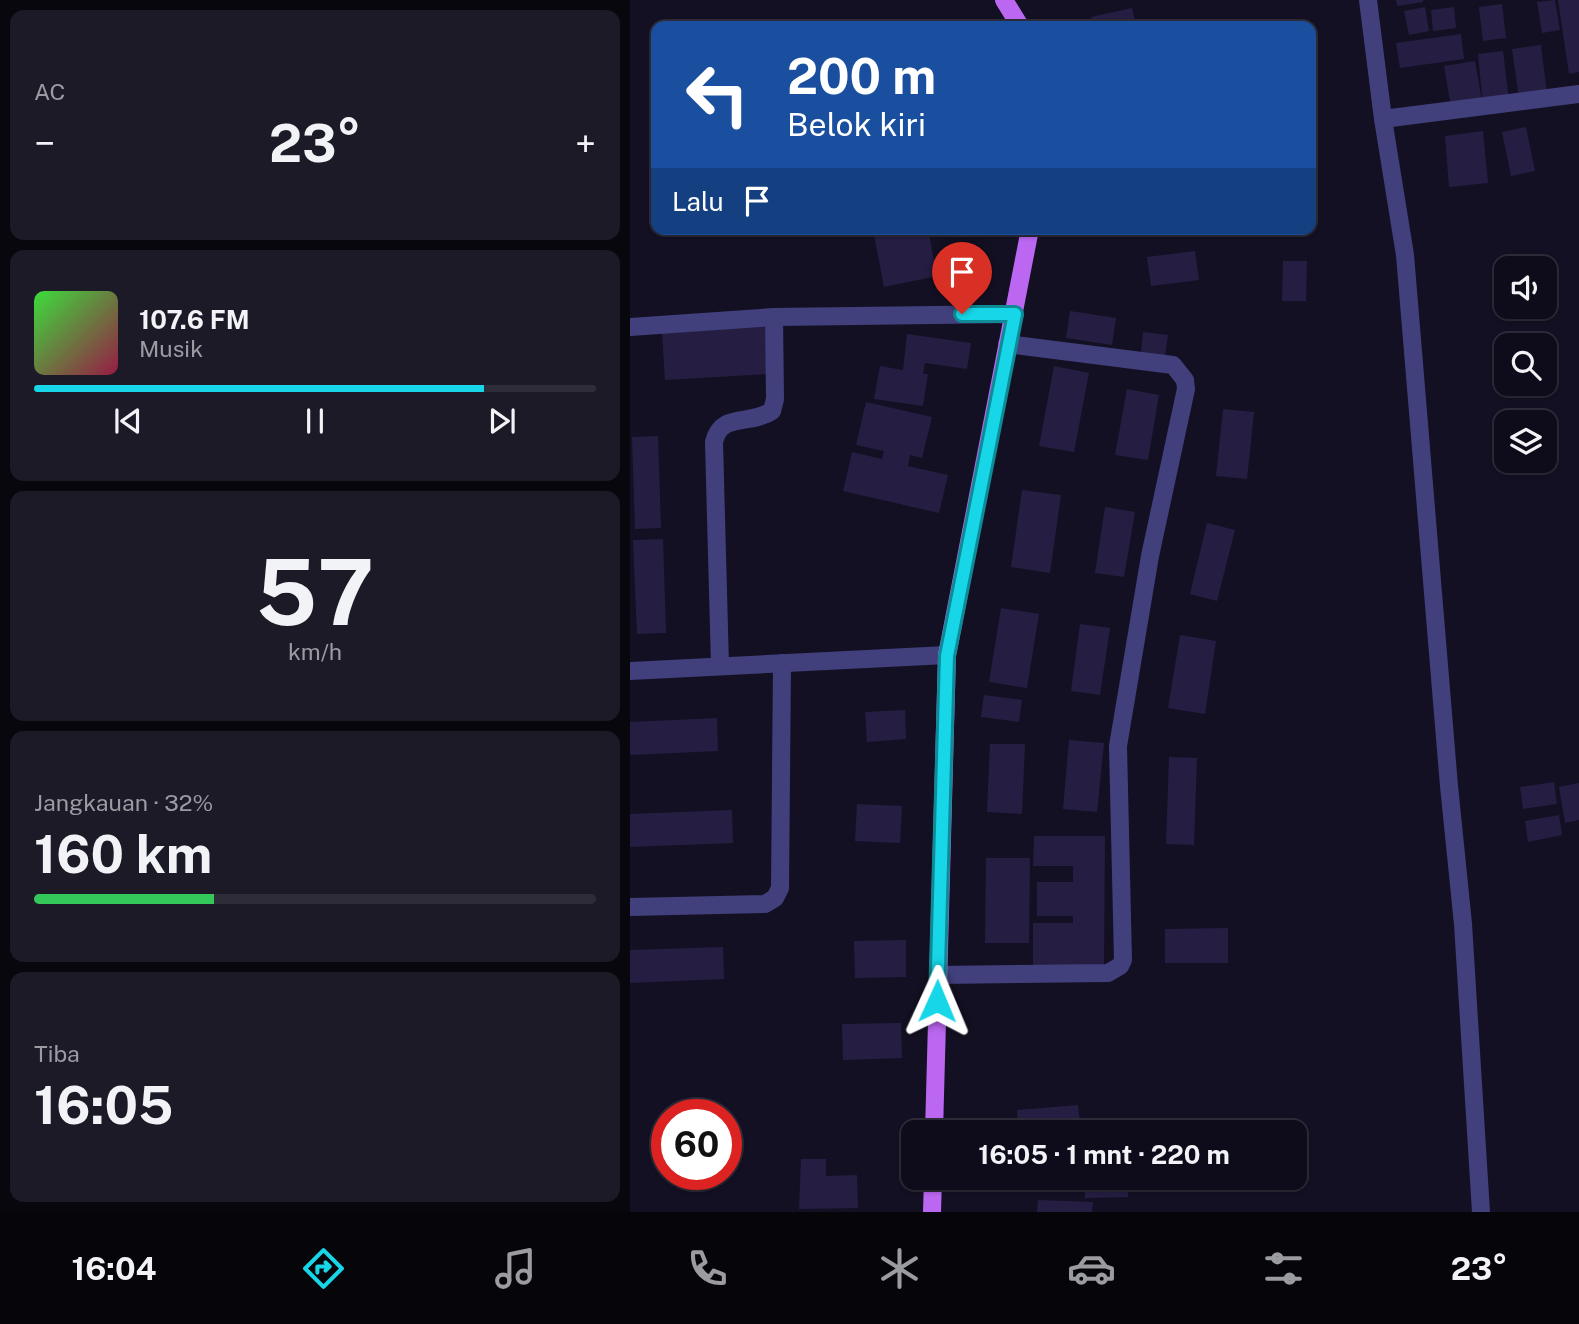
<!DOCTYPE html>
<html lang="id">
<head>
<meta charset="utf-8">
<style>
	:root { --surface:#0e0c1a; --page:#1c1a27; --text:#f1f3f6; --muted:#9b9ba2; --line:#2e2c39; --accent:#16d6e8 }
	body { margin:0; font-family:"Public Sans",sans-serif; background:var(--page); color:var(--text); height:100vh; display:flex; flex-direction:column; font-size:26px; white-space:nowrap }
	* { box-sizing:border-box; margin:0 }
	p { font-size:23px; color:var(--muted) }
	.icon { flex:none; width:38px; height:38px; fill:none; stroke:currentColor; stroke-width:2; stroke-linecap:round; stroke-linejoin:round }
	.map { position:relative; flex:1; overflow:hidden }
	.panel { display:flex; flex-direction:column; gap:10px; padding:10px; background:#08070e; width:630px }
	.panel>* { flex:none }
	.top-card { position:absolute; left:21px; top:21px; width:665px; height:214px; border-radius:14px; box-shadow:0 2px 5px #0004,0 0 0 2px var(--line); background:#1a4fa0; color:#fff; overflow:hidden }
	.buttons { position:absolute; left:864px; top:256px; display:grid; gap:14px }
	.buttons a { display:grid; place-items:center; width:63px; height:63px; border-radius:14px; background:var(--surface); box-shadow:0 2px 5px #0004,0 0 0 2px var(--line); font-size:35px }
	.speed { position:absolute; left:21px; top:1099px; display:flex; gap:14px; font-size:35px; font-weight:700; text-align:center }
	.speed>* { display:grid; place-content:center; width:91px; height:91px; border-radius:50%; background:var(--surface); box-shadow:0 2px 5px #0004,0 0 0 2px var(--line); line-height:1 }
	.speed .limit { border:10px solid #d22; background:#fff; color:#111 }
	.pin { position:absolute; display:grid; place-items:center; width:60px; height:60px; color:#fff; margin:-72px -30px; border-radius:50% 50% 50% 0; rotate:-45deg; box-shadow:0 0 7px #0007 }
	.pin .icon { rotate:45deg }
	.me { position:absolute; width:77px; margin:-38px; rotate:1deg; stroke-linejoin:round; filter:drop-shadow(0 0 5px #0008) }
	.turn { display:flex; align-items:center; gap:24px; height:147px; padding:0 21px; font-size:32px }
	.turn .icon { width:91px; height:91px; stroke-width:2.5 }
	.turn b { display:block; font-size:49px; line-height:60px }
	.then { display:flex; align-items:center; height:66px; padding:0 21px; background:#0003; gap:14px; font-size:26px }
	.big { font-size:52px; font-weight:700; line-height:1.1 }
	.panel .widget { flex:1; display:flex; flex-direction:column; justify-content:center; gap:10px; min-width:0; padding:0 24px; border-radius:14px; background:var(--page) }
	.panel .dial { align-items:center; gap:0 }
	.dial b { font-size:91px; line-height:1 }
	.song { display:flex; align-items:center; gap:21px }
	.cover { width:84px; height:84px; border-radius:10px; background:linear-gradient(135deg,hsl(120 70% 55%),hsl(340 70% 35%)) }
	.played { height:7px; border-radius:4px; background:linear-gradient(90deg,var(--accent) 80%,var(--line) 80%) }
	.keys { display:flex; justify-content:space-around; direction:ltr }
	.heat { display:flex; justify-content:space-between; align-items:center; font-size:38px; direction:ltr }
	.charge { height:10px; border-radius:5px; background:linear-gradient(90deg,#34c759 32%,var(--line) 0) }
	.trip { position:absolute; left:271px; top:1120px; width:406px; height:70px; border-radius:14px; background:var(--surface); box-shadow:0 2px 5px #0004,0 0 0 2px var(--line); font-weight:700; line-height:70px; text-align:center }
	.tab-bar { display:flex; height:112px; justify-content:space-around; align-items:center; background:#06050a; color:var(--muted) }
	.tab-bar .icon { width:49px; height:49px }
	.tab-bar .selected { color:var(--accent) }
	.tab-bar b { font-size:32px; color:var(--text) }
	main { display:flex; flex:1; min-height:0 }
	.map>svg:first-child { display:block }
	.building { fill:#251e42 }
	.lines { fill:none; stroke-linecap:round; stroke-linejoin:round }
	.street { stroke:#41407d; stroke-width:18 }
	.primary { stroke:#bb67f1; stroke-width:18 }
	.route-casing { stroke:#0e8b97; stroke-width:18 }
	.route { stroke:#16d6e8; stroke-width:12 }
</style>
</head>
<body>
<main>
<section class="panel">
<div class="widget"><p>AC</p>
<div class="heat"><a>−</a><b class="big">23°</b><a>+</a></div>
</div>
<div class="widget">
<div class="song"><i class="cover"></i><div><b>107.6 FM</b><p>Musik</p></div></div>
<div class="played"></div>
<div class="keys"><svg class="icon" aria-label="previous" viewBox="0 0 24 24"><path d="M18 5L8 12l10 7zM5 5v14"/></svg><svg class="icon" aria-label="pause" viewBox="0 0 24 24"><path d="M8 5v14M16 5v14"/></svg><svg class="icon" aria-label="next" viewBox="0 0 24 24"><path d="M6 5l10 7-10 7zM19 5v14"/></svg></div>
</div>
<div class="widget dial"><b>57</b><p>km/h</p></div>
<div class="widget"><p>Jangkauan · 32%</p><b class="big">160 km</b><div class="charge"></div></div>
<div class="widget"><p>Tiba</p><b class="big">16:05</b></div>
</section>
<div class="map">
<svg width="949" height="1212" viewBox="0 0 949 1212">
	<rect width="100%" height="100%" fill="#131023"/>
	<g class="building">
		<path d="M766,0H793V2L767,6Z"/>
		<path d="M925,0L930,30L912,33L907,2Z"/>
		<path d="M928,0H949V72L939,74Z"/>
		<path d="M872,4L876,38L853,41L849,7Z"/>
		<path d="M795,7L799,31L779,35L774,11Z"/>
		<path d="M824,7L826,28L803,31L801,10Z"/>
		<path d="M502,8L506,26H463L461,17Z"/>
		<path d="M831,34L834,59L770,68L766,43Z"/>
		<path d="M911,45L917,94L889,98L882,49Z"/>
		<path d="M873,51L879,100L853,106L848,54Z"/>
		<path d="M845,61L852,101L821,107L814,66Z"/>
		<path d="M896,127L905,171L881,176L872,132Z"/>
		<path d="M853,131L858,183L819,187L815,136Z"/>
		<path d="M243,229H298L307,276L254,287Z"/>
		<path d="M565,251L569,280L521,286L517,257Z"/>
		<path d="M653,261H677L676,301H652Z"/>
		<path d="M440,311L486,318L482,345L436,338Z"/>
		<path d="M135,326L138,374L35,380L32,333Z"/>
		<path d="M513,332L538,335L535,356L511,353Z"/>
		<path d="M277,334L341,343L337,369L295,363L293,374H298L293,406L244,399L250,366L273,370Z"/>
		<path d="M424,366L459,373L444,452L409,446Z"/>
		<path d="M497,389L529,395L518,460L485,455Z"/>
		<path d="M236,402L302,417L292,458L280,455L278,466L318,475L309,513L213,491L222,452L252,459L254,451L226,445Z"/>
		<path d="M593,409L624,412L617,479L586,476Z"/>
		<path d="M28,436L31,528L5,529L2,437Z"/>
		<path d="M392,490L431,495L420,573L381,567Z"/>
		<path d="M475,507L505,512L494,577L465,573Z"/>
		<path d="M577,523L605,530L587,601L560,594Z"/>
		<path d="M33,539L36,633L7,634L3,540Z"/>
		<path d="M371,608L409,614L397,688L359,682Z"/>
		<path d="M450,624L480,628L470,695L441,691Z"/>
		<path d="M550,635L586,641L575,714L538,708Z"/>
		<path d="M354,695L392,700L389,722L351,717Z"/>
		<path d="M275,710L276,739L237,742L235,712Z"/>
		<path d="M87,718L88,751L0,755V722Z"/>
		<path d="M439,740L474,743L467,812L433,809Z"/>
		<path d="M360,744H395L392,814L357,812Z"/>
		<path d="M539,757L567,758L564,845L536,844Z"/>
		<path d="M924,782L927,804L893,809L890,787Z"/>
		<path d="M949,783V820L935,823L929,787Z"/>
		<path d="M227,804L272,806L270,843L225,841Z"/>
		<path d="M102,810L103,843L0,847V814Z"/>
		<path d="M929,815L932,835L898,842L895,821Z"/>
		<path d="M404,836H475L474,965H403V923H443V916H407V882H443V866H403Z"/>
		<path d="M356,858H400L399,943H355Z"/>
		<path d="M598,928V963H535V929Z"/>
		<path d="M276,940V977L225,978L224,941Z"/>
		<path d="M93,947L94,979L0,983V950Z"/>
		<path d="M271,1023L272,1058L213,1060L212,1024Z"/>
		<path d="M448,1105L451,1132H389L387,1110Z"/>
		<path d="M537,1119L539,1132H490L489,1128Z"/>
		<path d="M171,1159H196V1176L227,1175L228,1208L169,1209Z"/>
		<path d="M455,1179H498V1197L455,1198Z"/>
		<path d="M408,1200L463,1202L462,1212H407Z"/>
	</g>
	<g class="lines">
		<g class="street">
			<path d="M738,0L753,119L775,255L819,786L833,924L851,1212"/>
			<path d="M753,119L949,94"/>
			<path d="M0,327L144,317L385,314"/>
			<path d="M90,666L84,442C91,412 118,426 142,411L145,399L144,317"/>
			<path d="M0,671L317,655"/>
			<path d="M0,907L135,904L145,898L150,888L152,663"/>
			<path d="M308,975L478,973L490,966L493,960L488,746L520,556L556,389L555,380L543,365L377,344"/>
		</g>
		<g class="primary">
			<path d="M374,0L390,26"/>
			<path d="M304,1132L317,655L400,229"/>
			<path d="M302,1212L303,1178"/>
		</g>
	</g>
	<g class="lines">
		<defs>
			<path id="route" d="M307,1001L317,656L385,314H332"/>
		</defs>
		<use href="#route" class="route-casing"/>
		<use href="#route" class="route"/>
	</g>
</svg>
<div class="buttons">
<a><svg class="icon" aria-label="sound" viewBox="0 0 24 24"><path d="M4 9h4l5-4v14l-5-4H4zM17 9q2 3 0 6"/></svg></a>
<a><svg class="icon" aria-label="search" viewBox="0 0 24 24"><circle cx="10" cy="10" r="6"/><path d="M15 15l6 6"/></svg></a>
<a><svg class="icon" aria-label="layers" viewBox="0 0 24 24"><path d="M12 4l9 5-9 5-9-5zM3 14l9 5 9-5"/></svg></a>
</div>
<div class="speed"><div class="limit">60</div></div>
<div class="pin" style="left:332px;top:314px;background:#d93025"><svg class="icon" aria-label="arrive" viewBox="0 0 24 24"><path d="M6 21V4h12l-3 4 3 4H6"/></svg></div>
<svg class="me" style="left:307px;top:1001px" viewBox="-20 -20 40 40"><path d="M0-17L14 15 0 8-14 15z" fill="#16d6e8" stroke="#fff" stroke-width="4"/></svg>
<div class="trip">16:05 · 1 mnt · 220 m</div>
<div class="top-card">
<div class="turn"><svg class="icon" aria-label="left" viewBox="0 0 24 24"><path d="M17 20v-9H6M10 6l-5 5 5 5"/></svg><div><b>200 m</b>Belok kiri</div></div>
<div class="then">Lalu<svg class="icon" aria-label="arrive" viewBox="0 0 24 24"><path d="M6 21V4h12l-3 4 3 4H6"/></svg></div>
</div>
</div>
</main>
<nav class="tab-bar">
<b>16:04</b>
<svg class="icon selected" aria-label="directions" viewBox="0 0 24 24"><path d="M12 3l9 9-9 9-9-9zM9 14v-3h6M13 9l2 2-2 2"/></svg>
<svg class="icon" aria-label="music" viewBox="0 0 24 24"><path d="M9 18V5l10-2v13"/><circle cx="6" cy="18" r="3"/><circle cx="16" cy="16" r="3"/></svg>
<svg class="icon" aria-label="phone" viewBox="0 0 24 24"><path d="M5 4h4l2 5-3 2q2 4 5 5l2-3 5 2v4C11 20 4 13 5 4z"/></svg>
<svg class="icon" aria-label="climate" viewBox="0 0 24 24"><path d="M12 3v18M4 7l16 10M4 17L20 7"/></svg>
<svg class="icon" aria-label="car" viewBox="0 0 24 24"><path d="M5 17H2v-5l4-1 3-4h7l3 4 3 1v5h-3M9 17h6M6 11h13"/><circle cx="7" cy="17" r="2"/><circle cx="17" cy="17" r="2"/></svg>
<svg class="icon" aria-label="filters" viewBox="0 0 24 24"><path d="M4 7h16M4 17h16"/><circle cx="9" cy="7" r="2"/><circle cx="15" cy="17" r="2"/></svg>
<b>23°</b>
</nav>
</body>
</html>
